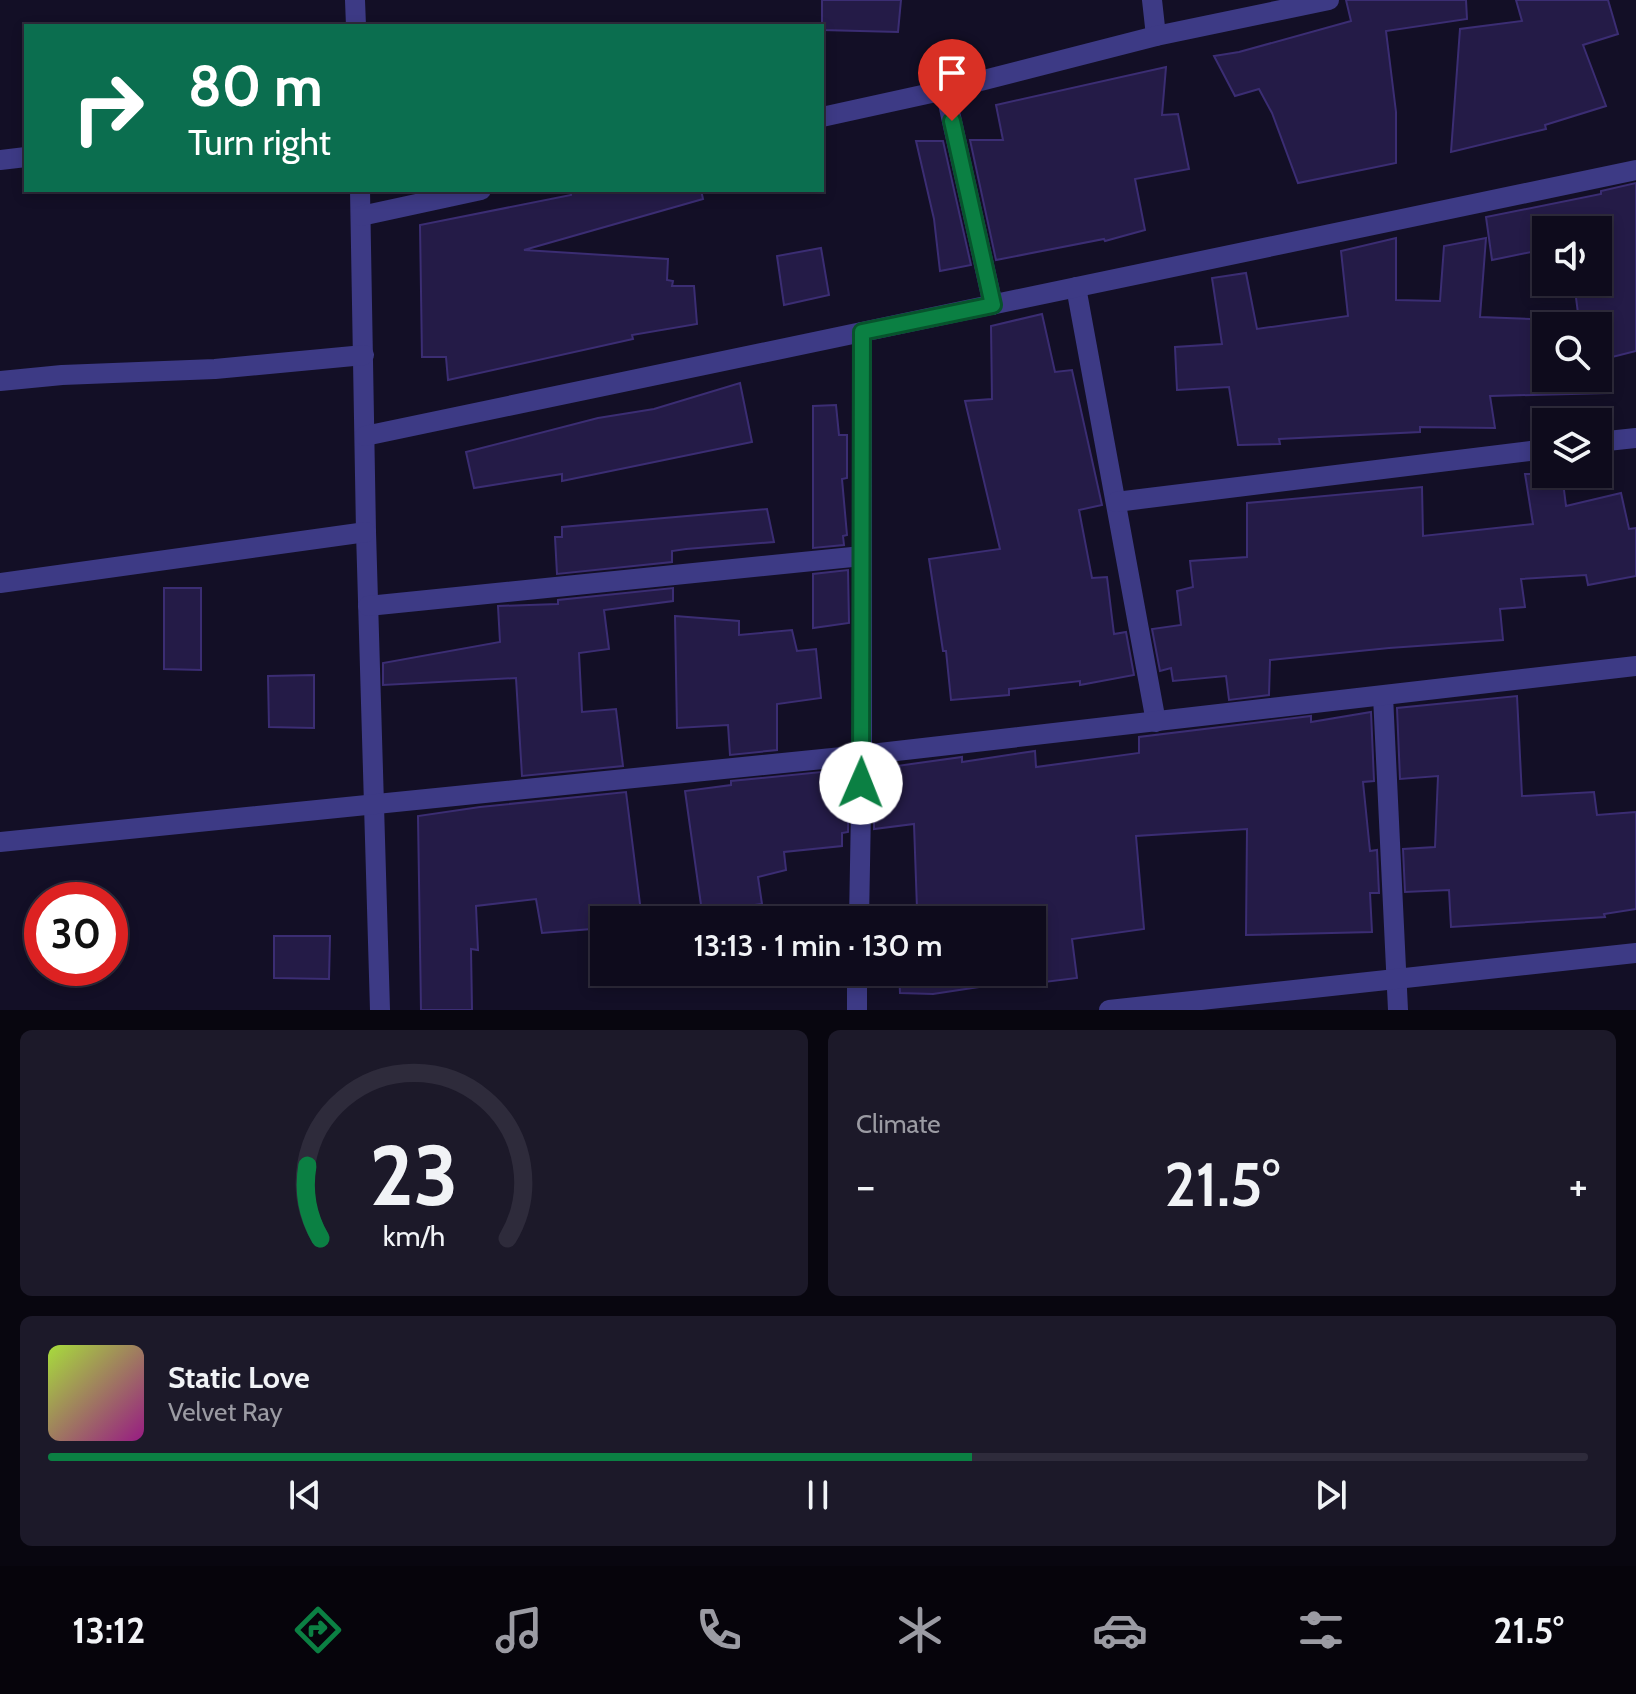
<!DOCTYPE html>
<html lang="en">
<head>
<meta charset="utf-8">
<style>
	:root { --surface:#0e0b1c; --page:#1c1929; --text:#f1f3f6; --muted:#9b9ba3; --line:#2e2b3b; --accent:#0b8043 }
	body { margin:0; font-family:Cabin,sans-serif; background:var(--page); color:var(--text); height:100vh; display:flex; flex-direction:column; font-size:30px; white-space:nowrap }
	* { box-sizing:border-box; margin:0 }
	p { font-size:26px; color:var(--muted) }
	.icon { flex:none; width:44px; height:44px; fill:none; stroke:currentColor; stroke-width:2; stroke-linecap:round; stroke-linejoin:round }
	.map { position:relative; height:1010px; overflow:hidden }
	.sheet { display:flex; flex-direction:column; gap:20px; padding:20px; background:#08060f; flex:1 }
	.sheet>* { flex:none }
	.guide { position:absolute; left:24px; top:24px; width:800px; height:168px; border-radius:0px; box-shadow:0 4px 12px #0003,0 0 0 2px var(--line); background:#0b6e4f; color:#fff; overflow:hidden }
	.controls { position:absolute; left:1532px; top:216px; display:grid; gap:16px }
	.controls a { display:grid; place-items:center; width:80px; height:80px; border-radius:0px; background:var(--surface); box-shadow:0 4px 12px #0003,0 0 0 2px var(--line); font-size:40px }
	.speed { position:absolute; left:24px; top:882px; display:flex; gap:16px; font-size:40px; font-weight:700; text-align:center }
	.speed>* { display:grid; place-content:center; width:104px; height:104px; border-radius:50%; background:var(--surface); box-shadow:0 4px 12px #0003,0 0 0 2px var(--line); line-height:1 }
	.speed .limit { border:12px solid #d22; background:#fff; color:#111 }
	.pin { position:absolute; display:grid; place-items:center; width:68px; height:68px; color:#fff; margin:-82px -34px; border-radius:50% 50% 50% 0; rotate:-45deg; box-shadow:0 0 8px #0007 }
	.pin .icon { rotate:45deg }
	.me { position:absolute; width:88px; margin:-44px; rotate:1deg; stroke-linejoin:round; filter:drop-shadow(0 0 6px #0008) }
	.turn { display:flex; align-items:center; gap:28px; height:168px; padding:0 32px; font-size:36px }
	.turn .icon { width:104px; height:104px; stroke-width:2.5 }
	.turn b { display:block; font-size:56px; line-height:68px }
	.big { font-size:60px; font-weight:600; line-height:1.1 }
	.sheet .card { flex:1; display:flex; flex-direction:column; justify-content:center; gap:12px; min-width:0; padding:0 28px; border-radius:12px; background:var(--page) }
	.sheet .dial { align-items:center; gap:0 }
	.dial svg { height:208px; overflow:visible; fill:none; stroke:var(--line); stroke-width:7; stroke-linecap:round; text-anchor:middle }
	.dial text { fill:var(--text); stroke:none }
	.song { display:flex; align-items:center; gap:24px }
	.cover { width:96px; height:96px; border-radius:12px; background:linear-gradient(135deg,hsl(80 70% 55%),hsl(310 70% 35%)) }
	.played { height:8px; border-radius:4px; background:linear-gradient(90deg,var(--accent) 60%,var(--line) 60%) }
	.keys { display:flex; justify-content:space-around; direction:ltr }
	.heat { display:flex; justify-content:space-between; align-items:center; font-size:44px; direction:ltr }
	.sheet .tiles { flex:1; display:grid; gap:20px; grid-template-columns:1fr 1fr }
	.card:last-child { grid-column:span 2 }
	.trip { position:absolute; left:590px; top:906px; width:456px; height:80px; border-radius:0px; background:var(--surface); box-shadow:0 4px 12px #0003,0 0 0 2px var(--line); font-weight:600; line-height:80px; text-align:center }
	.menu { display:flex; height:128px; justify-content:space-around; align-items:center; background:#06040b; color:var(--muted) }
	.menu .icon { width:56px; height:56px }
	.menu .active { color:var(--accent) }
	.menu b { font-size:36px; color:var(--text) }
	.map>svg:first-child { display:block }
	.building { fill:#241b47; stroke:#3b2d73; stroke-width:2; fill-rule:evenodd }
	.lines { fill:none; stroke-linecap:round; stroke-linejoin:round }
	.street { stroke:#3d3a85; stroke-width:20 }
	.route-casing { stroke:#07532c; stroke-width:20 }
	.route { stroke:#0b8043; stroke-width:14 }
</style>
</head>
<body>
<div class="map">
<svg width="1636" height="1010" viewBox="0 0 1636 1010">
	<rect width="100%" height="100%" fill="#130f26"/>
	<g class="building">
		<path d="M822,0H901L898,32L822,30Z"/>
		<path d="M1346,0H1466L1467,19L1386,31L1396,112V163L1298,183L1272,113L1259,89L1235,96L1214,56L1239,52L1351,21Z"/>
		<path d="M1516,0H1608L1618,34L1583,45L1606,106L1545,125L1546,129L1451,152L1460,29L1522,21Z"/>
		<path d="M1166,67L1162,115L1178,114L1189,169L1135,179L1145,230L1105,241L1104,239L996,260L970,140H1003L996,105Z"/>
		<path d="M916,141H943L971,265L940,271L934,219Z"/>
		<path d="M1636,183V351L1608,358L1609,393L1490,396L1495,428L1420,427V432L1279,439L1280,444L1238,445L1229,387L1177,390L1175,347L1222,344L1212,278L1246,273L1257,329L1348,316L1341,251L1396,238V300L1440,301L1444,246L1486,238L1480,317L1579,321L1574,282H1598V230H1546V249L1492,260L1486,217L1601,194V191ZM1546,326H1598V378H1546Z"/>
		<path d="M571,190H701L703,199L524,250L668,259L667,280L673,281L672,286H694L697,324L632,335L633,339L448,380L446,357H422L420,225L571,195Z"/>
		<path d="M821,248L829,295L784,305L777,256Z"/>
		<path d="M1042,314L1055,372L1072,370L1102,505L1079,510L1092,578L1107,577L1114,634L1126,632L1134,675L1080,685V681L1009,689V695L951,700L946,651H943L929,559L1000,549L965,401L992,399L991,326Z"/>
		<path d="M740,383L752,442L562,481V474L474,488L466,452L598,418L654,409Z"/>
		<path d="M836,405L839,435H847V478L842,479L847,535L843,536L844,545L813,548V406Z"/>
		<path d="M1525,474H1562L1566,506L1621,493L1629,529L1636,528V576L1588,585L1586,575L1521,579L1525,607L1500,609L1503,640L1389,648L1270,660L1269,695L1229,700L1226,676L1173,681L1171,668L1160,671L1152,629L1181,625L1177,591L1193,587L1190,561L1247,557V503L1422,487L1423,536L1533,524Z"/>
		<path d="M767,509L774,542L686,549L672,551V562L557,574L555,537H562V527Z"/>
		<path d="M848,570L849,623L813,628V574Z"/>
		<path d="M164,588H201V670L164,669Z"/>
		<path d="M673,588V601L604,610L609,649L579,653L582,712L616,709L623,766L522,776L516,678L383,685V663L500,642L498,606L558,604V600Z"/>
		<path d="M675,616L739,621V635L792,630L797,651L816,649L821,698L777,704V750L730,755L728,725L677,728Z"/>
		<path d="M314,675V728L269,727L268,676Z"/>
		<path d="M1517,696L1522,796L1594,792L1597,815L1636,812V909L1604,914L1605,917L1451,927L1449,890L1405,892L1403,849L1435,847L1438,776L1400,779L1397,708Z"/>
		<path d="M1371,712L1374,781L1363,782L1370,851L1377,850L1379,893H1370L1372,932L1246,935L1247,829L1136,836L1144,929L1072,939L1077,978L1012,986V982L933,994L900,993L899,972H1032V920H897L896,908L917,909L914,824L874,829L875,769L962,757V762L1035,751L1036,767L1139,753V737L1311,716V722Z"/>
		<path d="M841,770V774L849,773L848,832L842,833V846L784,852L786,870L758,877L762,904L702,912L685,791L731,785V781Z"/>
		<path d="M626,792L642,920H604V928L542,933L536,899L476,906L478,950L471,949L472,1010H421L418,816L480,807Z"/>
		<path d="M274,936H330L329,979L274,978Z"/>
	</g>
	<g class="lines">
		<g class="street">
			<path d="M355,0L356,26"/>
			<path d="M1152,0L1156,36"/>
			<path d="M945,90L993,305"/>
			<path d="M822,117L945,90L1156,36L1329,0"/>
			<path d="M0,160L26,157"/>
			<path d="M360,190L366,532L380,1010"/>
			<path d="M361,216L481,190"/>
			<path d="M1076,287L1156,722"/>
			<path d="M0,381L62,375L215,369L364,355"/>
			<path d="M365,436L1636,170"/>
			<path d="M1598,442L1636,438"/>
			<path d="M1116,502L1546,449"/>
			<path d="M0,583L366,532"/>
			<path d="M368,606L862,556"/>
			<path d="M1383,696L1398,1010"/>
			<path d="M0,842L862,755L1636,666"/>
			<path d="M859,920L862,755V332"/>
			<path d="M857,1010V972"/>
			<path d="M1109,1010L1636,953"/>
		</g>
	</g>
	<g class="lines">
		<defs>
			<path id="route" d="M861,783L862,332L993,305L952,121"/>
		</defs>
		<use href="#route" class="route-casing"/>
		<use href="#route" class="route"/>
	</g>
</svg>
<div class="controls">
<a><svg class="icon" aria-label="sound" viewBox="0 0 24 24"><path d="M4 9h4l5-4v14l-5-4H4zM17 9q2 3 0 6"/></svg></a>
<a><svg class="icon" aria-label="search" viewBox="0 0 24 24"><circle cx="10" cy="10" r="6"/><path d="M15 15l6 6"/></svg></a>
<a><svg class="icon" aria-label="layers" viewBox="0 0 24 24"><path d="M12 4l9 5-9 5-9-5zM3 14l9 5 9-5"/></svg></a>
</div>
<div class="speed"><div class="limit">30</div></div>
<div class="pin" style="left:952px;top:121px;background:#d93025"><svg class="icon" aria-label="arrive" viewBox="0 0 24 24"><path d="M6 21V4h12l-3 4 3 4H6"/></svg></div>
<svg class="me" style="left:861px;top:783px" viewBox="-20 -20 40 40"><circle r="19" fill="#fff"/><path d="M0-13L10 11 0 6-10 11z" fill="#0b8043"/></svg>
<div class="trip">13:13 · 1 min · 130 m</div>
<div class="guide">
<div class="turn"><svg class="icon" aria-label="right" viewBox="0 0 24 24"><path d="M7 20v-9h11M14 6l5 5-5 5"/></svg><div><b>80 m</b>Turn right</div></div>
</div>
</div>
<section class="sheet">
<div class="tiles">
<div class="card dial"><svg viewBox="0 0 100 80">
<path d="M14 69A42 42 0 1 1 86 69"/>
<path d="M14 69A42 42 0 0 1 9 41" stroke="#0b8043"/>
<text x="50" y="56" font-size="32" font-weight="700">23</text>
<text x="50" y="72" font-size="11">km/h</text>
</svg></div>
<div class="card"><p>Climate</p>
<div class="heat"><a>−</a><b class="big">21.5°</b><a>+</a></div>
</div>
<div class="card">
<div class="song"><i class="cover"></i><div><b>Static Love</b><p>Velvet Ray</p></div></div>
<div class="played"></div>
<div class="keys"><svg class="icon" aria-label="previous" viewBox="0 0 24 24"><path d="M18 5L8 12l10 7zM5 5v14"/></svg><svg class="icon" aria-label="pause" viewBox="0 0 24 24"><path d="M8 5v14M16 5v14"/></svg><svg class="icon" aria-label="next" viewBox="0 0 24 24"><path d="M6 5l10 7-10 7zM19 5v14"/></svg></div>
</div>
</div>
</section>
<nav class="menu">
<b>13:12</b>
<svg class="icon active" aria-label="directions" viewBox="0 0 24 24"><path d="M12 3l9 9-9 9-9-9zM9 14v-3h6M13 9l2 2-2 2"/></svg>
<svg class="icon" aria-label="music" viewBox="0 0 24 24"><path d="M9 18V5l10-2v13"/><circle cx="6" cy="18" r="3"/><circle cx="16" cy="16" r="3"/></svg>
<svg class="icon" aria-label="phone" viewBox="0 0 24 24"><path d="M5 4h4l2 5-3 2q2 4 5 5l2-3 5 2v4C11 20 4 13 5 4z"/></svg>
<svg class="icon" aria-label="climate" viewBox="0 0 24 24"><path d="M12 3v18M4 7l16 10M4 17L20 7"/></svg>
<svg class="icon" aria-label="car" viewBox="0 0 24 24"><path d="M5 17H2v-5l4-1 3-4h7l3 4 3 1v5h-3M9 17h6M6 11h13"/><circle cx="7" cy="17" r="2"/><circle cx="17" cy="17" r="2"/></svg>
<svg class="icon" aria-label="filters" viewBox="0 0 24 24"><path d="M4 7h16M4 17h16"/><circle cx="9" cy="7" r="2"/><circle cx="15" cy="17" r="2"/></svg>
<b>21.5°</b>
</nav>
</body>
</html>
